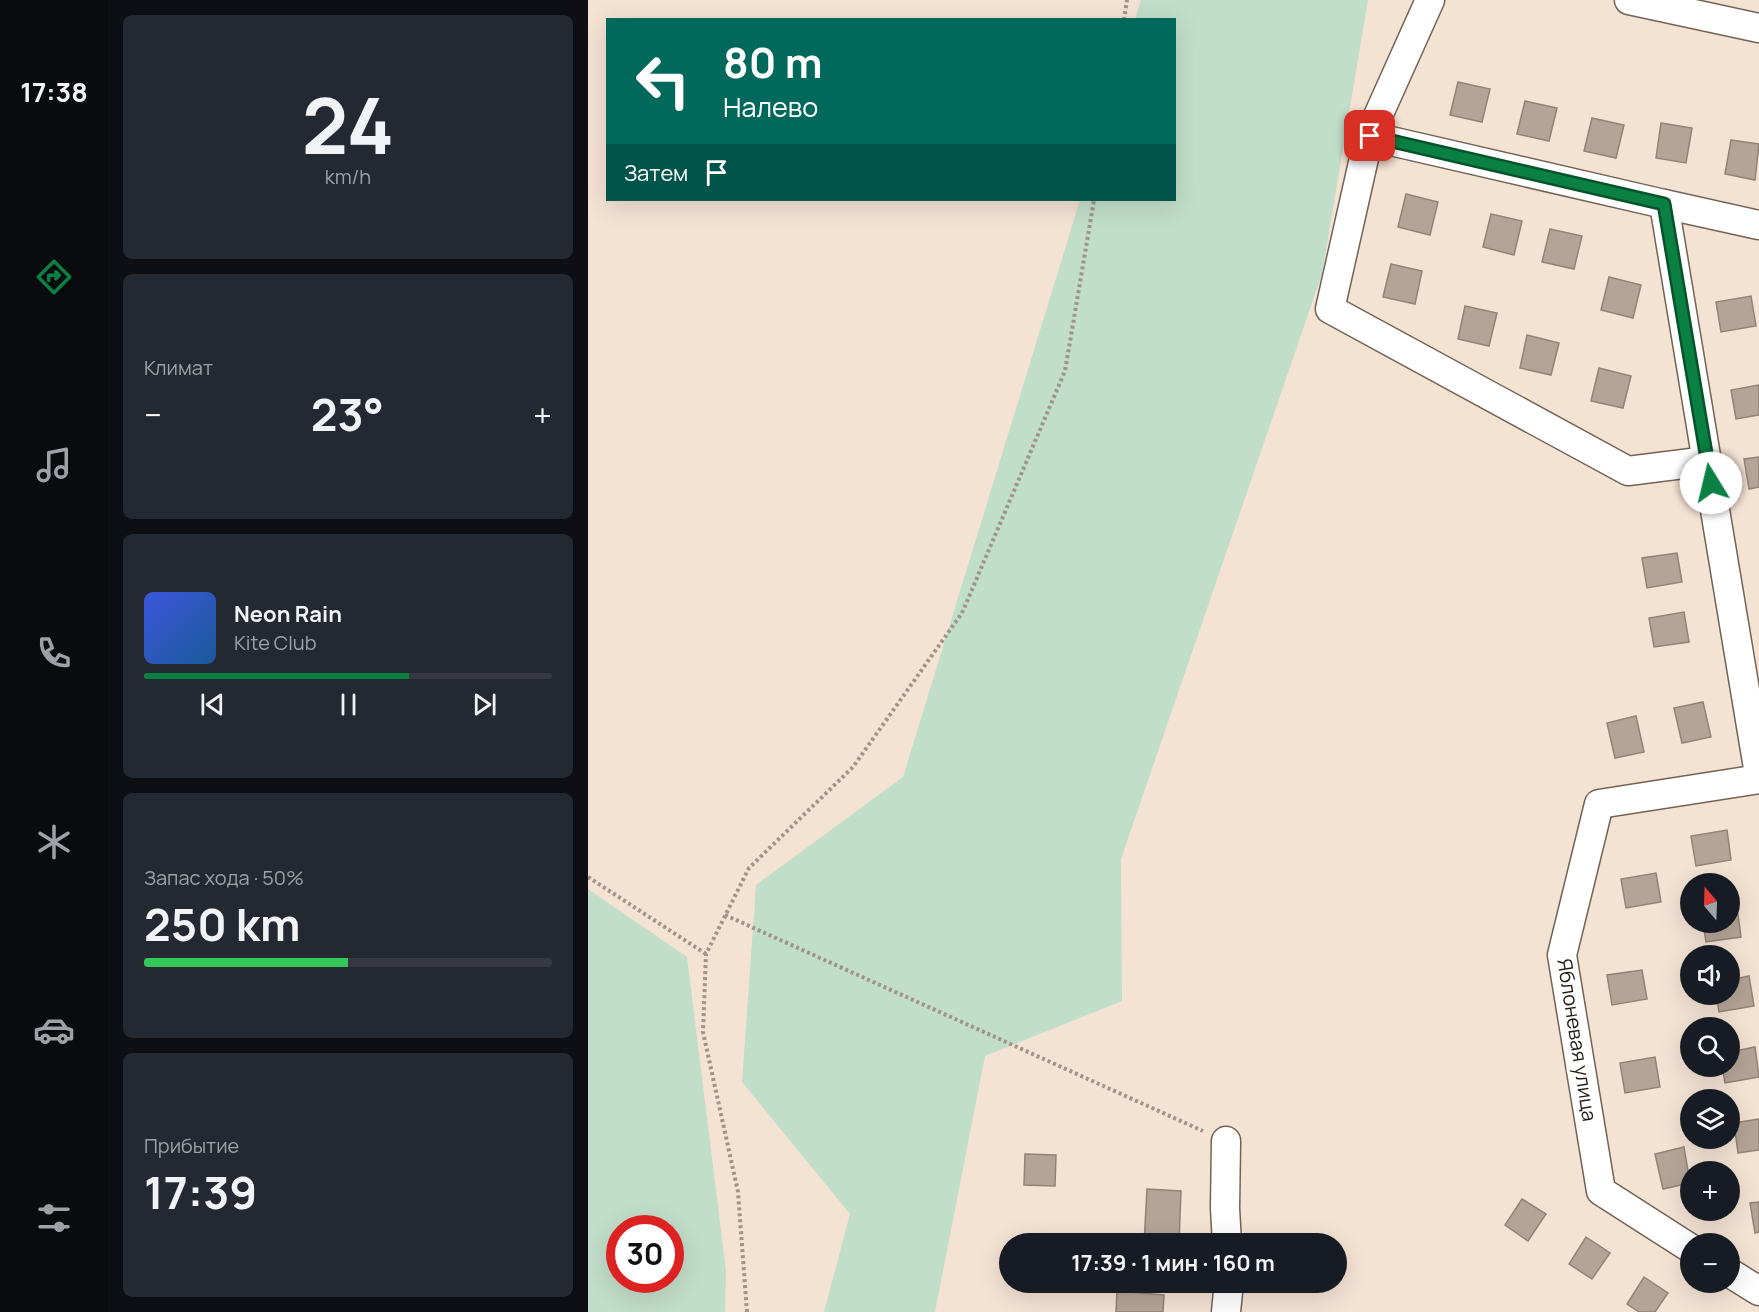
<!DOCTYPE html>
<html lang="ru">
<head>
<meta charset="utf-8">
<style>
	:root { --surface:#171b24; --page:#242831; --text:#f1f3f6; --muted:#9ea1a6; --line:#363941; --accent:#0b8043 }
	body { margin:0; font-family:Manrope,sans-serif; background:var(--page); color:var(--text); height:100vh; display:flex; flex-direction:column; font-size:22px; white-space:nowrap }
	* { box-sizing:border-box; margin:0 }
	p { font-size:20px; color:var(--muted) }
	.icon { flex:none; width:33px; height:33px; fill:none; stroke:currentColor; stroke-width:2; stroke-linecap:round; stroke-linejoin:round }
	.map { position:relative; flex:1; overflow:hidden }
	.sheet { display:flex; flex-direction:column; gap:15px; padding:15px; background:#0d0f14; width:480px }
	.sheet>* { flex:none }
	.guide { position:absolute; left:18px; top:18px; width:570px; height:183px; border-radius:0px; box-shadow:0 6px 24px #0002; background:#00695c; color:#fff; overflow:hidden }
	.needle { width:39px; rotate:341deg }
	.buttons { position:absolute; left:1092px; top:873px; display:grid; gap:12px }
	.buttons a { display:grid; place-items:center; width:60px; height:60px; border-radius:50%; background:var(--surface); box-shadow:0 6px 24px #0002; font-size:30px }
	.speed { position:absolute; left:18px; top:1215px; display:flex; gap:12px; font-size:30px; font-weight:700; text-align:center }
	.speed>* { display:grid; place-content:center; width:78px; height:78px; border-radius:50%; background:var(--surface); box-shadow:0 6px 24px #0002; line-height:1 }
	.speed .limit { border:9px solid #d22; background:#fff; color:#111 }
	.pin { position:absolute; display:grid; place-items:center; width:51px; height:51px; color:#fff; margin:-26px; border-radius:12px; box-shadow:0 3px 9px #0006 }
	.me { position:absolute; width:66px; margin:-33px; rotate:351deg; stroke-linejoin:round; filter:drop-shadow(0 0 4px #0008) }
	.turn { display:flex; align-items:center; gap:21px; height:126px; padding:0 18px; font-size:27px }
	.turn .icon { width:78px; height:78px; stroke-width:2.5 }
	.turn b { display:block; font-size:42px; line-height:51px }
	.then { display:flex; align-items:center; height:57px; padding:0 18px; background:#0003; gap:12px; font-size:22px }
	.big { font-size:45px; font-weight:700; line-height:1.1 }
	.sheet .card { flex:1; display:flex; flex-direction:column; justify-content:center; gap:9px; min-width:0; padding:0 21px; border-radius:9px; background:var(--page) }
	.sheet .dial { align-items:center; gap:0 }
	.dial b { font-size:78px; line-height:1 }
	.song { display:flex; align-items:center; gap:18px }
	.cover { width:72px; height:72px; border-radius:9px; background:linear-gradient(135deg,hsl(230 70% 55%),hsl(210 70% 35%)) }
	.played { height:6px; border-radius:3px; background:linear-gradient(90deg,var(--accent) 65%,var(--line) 65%) }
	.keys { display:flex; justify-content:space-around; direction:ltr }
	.heat { display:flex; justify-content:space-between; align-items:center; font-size:33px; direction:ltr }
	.charge { height:9px; border-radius:4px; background:linear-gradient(90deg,#34c759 50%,var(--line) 0) }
	.trip { position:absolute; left:411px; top:1233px; width:348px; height:60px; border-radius:30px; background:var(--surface); box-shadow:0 6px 24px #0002; font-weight:700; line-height:60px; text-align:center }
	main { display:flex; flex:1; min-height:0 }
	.tabs { display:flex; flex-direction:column; width:108px; justify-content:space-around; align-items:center; background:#090b0e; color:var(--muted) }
	.tabs .icon { width:42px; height:42px }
	.tabs .selected { color:var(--accent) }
	.tabs b { font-size:27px; color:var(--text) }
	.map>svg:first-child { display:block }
	.green { fill:#c1deca; fill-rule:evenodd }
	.building { fill:#b5a496; stroke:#938375; stroke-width:1.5 }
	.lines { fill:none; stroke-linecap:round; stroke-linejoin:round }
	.street-casing { stroke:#736356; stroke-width:31 }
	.path { stroke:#a09387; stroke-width:4; stroke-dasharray:3 3; stroke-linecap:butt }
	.street { stroke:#fff; stroke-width:28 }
	.route-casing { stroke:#07532c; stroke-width:15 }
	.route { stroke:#0b8043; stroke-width:10 }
	.labels { text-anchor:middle; stroke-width:6; stroke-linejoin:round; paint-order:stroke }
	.street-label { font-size:20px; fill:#231d17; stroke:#fff }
</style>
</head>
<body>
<main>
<nav class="tabs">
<b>17:38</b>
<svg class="icon selected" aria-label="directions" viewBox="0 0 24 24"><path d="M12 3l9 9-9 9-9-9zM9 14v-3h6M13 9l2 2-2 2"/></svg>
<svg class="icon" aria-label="music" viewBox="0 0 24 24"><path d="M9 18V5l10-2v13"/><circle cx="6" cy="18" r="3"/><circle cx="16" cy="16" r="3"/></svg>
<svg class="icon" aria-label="phone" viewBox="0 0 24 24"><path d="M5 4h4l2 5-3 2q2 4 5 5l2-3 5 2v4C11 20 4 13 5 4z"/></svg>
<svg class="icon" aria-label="climate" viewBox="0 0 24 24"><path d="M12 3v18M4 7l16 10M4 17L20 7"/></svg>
<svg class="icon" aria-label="car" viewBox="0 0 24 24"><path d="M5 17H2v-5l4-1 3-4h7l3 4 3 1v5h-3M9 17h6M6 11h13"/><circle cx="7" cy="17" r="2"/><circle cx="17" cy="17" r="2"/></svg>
<svg class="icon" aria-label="filters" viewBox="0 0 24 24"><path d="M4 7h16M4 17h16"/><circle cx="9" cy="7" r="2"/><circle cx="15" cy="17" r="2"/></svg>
</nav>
<section class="sheet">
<div class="card dial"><b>24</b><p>km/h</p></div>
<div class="card"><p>Климат</p>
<div class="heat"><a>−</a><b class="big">23°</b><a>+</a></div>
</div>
<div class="card">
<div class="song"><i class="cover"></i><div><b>Neon Rain</b><p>Kite Club</p></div></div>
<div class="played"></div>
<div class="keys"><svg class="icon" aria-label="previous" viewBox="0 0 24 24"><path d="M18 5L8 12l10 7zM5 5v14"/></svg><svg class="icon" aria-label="pause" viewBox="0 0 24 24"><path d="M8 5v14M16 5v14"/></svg><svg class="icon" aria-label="next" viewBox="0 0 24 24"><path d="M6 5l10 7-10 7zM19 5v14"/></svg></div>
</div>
<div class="card"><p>Запас хода · 50%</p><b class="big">250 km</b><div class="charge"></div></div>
<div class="card"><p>Прибытие</p><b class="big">17:39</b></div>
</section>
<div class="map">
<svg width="1171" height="1312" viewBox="0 0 1171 1312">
	<rect width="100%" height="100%" fill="#f4e2d3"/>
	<g class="green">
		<path d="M553,0H780L734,274L533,859L534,1001L397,1056L347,1312H236L262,1214L154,1082L168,885L315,777L492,200H586V20L547,19Z"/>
		<path d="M0,889L99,957L138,1271L137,1312H0ZM32,1228H82V1280H32Z"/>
	</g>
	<g class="building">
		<path d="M870,82L902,89L894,122L862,115Z"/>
		<path d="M937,101L969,108L961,141L929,134Z"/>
		<path d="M1004,118L1036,125L1028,158L996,151Z"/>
		<path d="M1073,123L1104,128L1098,163L1068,158Z"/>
		<path d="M1143,140L1171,144L1167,180L1137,174Z"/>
		<path d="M818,194L850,202L842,235L810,227Z"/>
		<path d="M903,214L934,221L926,255L895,247Z"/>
		<path d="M962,229L994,236L986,269L954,262Z"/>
		<path d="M803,264L834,271L827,304L795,297Z"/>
		<path d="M1021,277L1053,285L1045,318L1013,310Z"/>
		<path d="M1163,296L1168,326L1133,332L1128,302Z"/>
		<path d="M877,306L909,313L901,346L870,339Z"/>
		<path d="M939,335L971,343L963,375L932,368Z"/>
		<path d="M1011,368L1043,376L1035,408L1003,401Z"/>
		<path d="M1171,385V415L1148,419L1143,390Z"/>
		<path d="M1171,457V487L1161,489L1156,459Z"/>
		<path d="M1089,553L1094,582L1059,588L1054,558Z"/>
		<path d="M1096,612L1101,642L1066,647L1061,618Z"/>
		<path d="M1115,702L1123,737L1094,743L1086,708Z"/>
		<path d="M1048,716L1056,752L1027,758L1019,723Z"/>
		<path d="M1139,830L1143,860L1108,866L1103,836Z"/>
		<path d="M1068,873L1073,902L1038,908L1033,879Z"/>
		<path d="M1149,907L1153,937L1118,942L1115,922H1142V908Z"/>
		<path d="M1054,970L1059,999L1024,1005L1019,975Z"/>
		<path d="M1161,976L1166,1006L1131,1012L1128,994H1142V980Z"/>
		<path d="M1167,1047L1171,1077L1137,1083L1134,1066H1142V1052Z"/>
		<path d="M1067,1057L1072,1087L1037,1093L1032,1063Z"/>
		<path d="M1171,1119V1150L1150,1153L1146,1123Z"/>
		<path d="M1096,1147L1102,1183L1075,1189L1067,1154Z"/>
		<path d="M437,1154L468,1155L467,1186L436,1185Z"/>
		<path d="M559,1189L593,1191L591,1244H556Z"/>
		<path d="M934,1199L958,1214L940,1241L917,1225Z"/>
		<path d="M1171,1202V1232L1167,1233L1162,1203Z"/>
		<path d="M998,1237L1022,1253L1004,1279L981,1264Z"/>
		<path d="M1056,1277L1080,1293L1067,1312H1051L1039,1304Z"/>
		<path d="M529,1291L576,1295L575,1312H528Z"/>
	</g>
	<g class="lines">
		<defs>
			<g id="street">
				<path d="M842,0L781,136L742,309L1040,471L1119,461"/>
				<path d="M1041,0L1171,28"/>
				<path d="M781,136L1076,204"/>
				<path d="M1171,225L1076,204L1171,774"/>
				<path d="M638,1141L637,1208L639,1244"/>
				<path d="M1102,1248L1013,1191L974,955L1011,804L1171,779"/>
				<path d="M1142,1273L1171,1291"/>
				<path d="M638,1312L641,1282"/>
			</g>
		</defs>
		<use href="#street" class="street-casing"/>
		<g class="path">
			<path d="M536,20L539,0"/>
			<path d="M0,877L118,954"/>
			<path d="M137,915L615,1131"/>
			<path d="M159,1312L150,1192L115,1032L118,954L161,868L265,767L374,613L477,371L506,200"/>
		</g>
		<use href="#street" class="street"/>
	</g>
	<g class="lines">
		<defs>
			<path id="route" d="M782,136L1076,204L1123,483"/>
		</defs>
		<use href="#route" class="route-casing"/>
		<use href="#route" class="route"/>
	</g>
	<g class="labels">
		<g class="street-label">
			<text transform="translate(989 1040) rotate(81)" y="7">Яблоневая улица</text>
		</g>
	</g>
</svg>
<div class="buttons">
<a><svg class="needle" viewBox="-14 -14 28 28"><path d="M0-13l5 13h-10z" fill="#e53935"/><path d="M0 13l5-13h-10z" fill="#9ea1a6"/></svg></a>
<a><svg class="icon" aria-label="sound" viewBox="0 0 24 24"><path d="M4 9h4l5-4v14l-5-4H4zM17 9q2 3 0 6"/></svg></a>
<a><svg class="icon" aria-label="search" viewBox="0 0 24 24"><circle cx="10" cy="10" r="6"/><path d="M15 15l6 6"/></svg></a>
<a><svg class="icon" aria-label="layers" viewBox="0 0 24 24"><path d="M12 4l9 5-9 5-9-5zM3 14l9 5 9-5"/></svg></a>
<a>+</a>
<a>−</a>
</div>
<div class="speed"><div class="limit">30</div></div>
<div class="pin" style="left:782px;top:136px;background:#d93025"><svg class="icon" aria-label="arrive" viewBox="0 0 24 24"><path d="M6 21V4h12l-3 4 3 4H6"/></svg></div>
<svg class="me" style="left:1123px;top:483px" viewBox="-20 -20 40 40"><circle r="19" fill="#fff"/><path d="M0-13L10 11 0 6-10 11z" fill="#0b8043"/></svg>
<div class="trip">17:39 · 1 мин · 160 m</div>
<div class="guide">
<div class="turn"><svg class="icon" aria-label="left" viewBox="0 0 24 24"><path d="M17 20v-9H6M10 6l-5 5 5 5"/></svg><div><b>80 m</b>Налево</div></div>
<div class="then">Затем<svg class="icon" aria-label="arrive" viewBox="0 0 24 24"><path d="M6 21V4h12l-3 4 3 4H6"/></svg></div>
</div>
</div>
</main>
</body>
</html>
